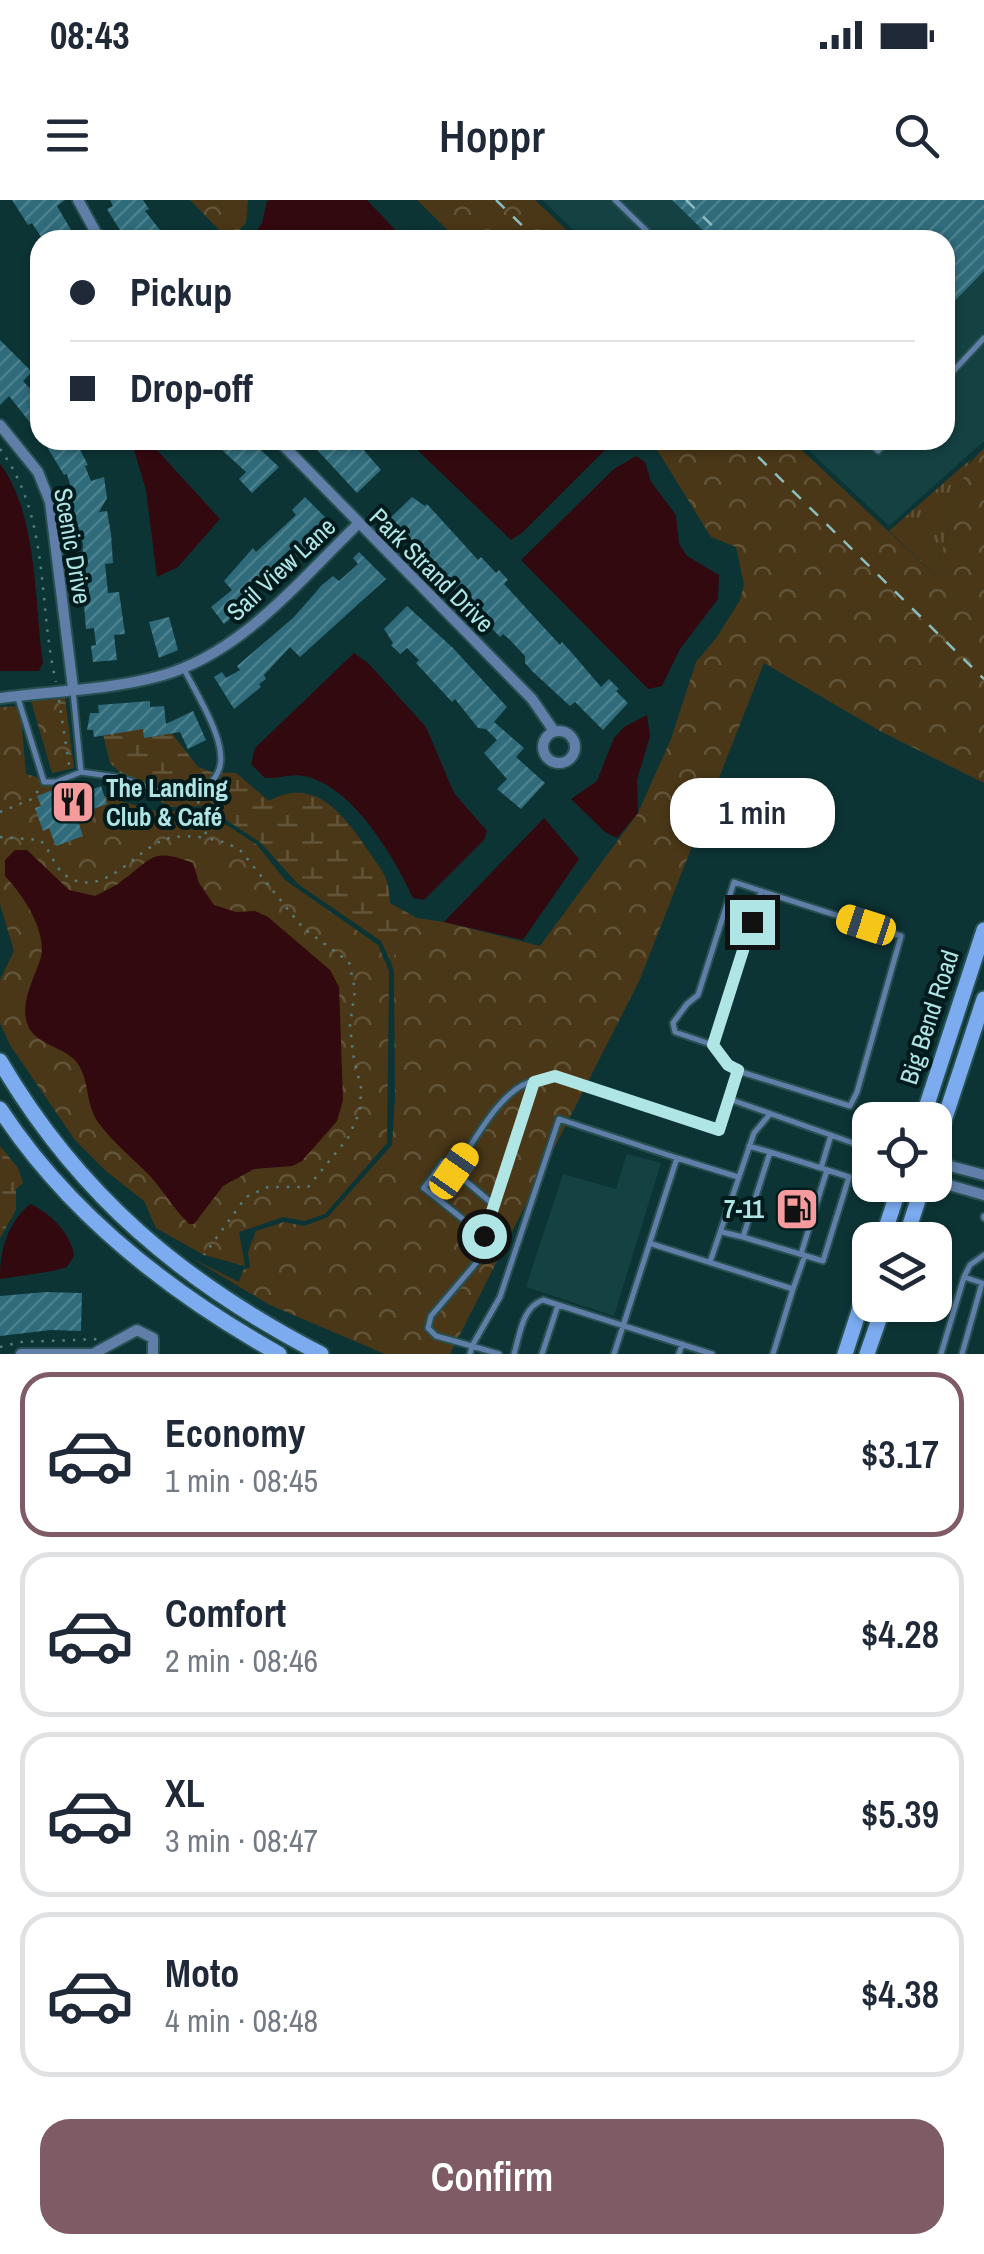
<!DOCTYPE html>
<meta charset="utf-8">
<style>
body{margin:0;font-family:"Archivo Narrow",sans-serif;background:#f6f6f7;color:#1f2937;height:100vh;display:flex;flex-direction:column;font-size:38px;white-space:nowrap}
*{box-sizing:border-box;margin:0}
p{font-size:32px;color:#747a83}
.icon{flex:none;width:55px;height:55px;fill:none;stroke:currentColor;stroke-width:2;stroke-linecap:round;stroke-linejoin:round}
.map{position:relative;height:1154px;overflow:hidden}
.sheet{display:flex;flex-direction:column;background:#fff;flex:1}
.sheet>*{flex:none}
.hud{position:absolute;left:30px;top:30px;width:925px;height:220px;border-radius:30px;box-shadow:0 2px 8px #0004;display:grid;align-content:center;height:220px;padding:0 40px;background:#fff}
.fabs{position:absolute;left:852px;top:902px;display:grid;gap:20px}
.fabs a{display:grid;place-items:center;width:100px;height:100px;border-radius:20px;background:#fff;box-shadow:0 2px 8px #0004;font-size:50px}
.end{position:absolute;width:45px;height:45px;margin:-22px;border:12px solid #b0e5e5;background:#111;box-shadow:0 0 0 5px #111}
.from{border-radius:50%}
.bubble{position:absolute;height:70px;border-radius:30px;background:#fff;box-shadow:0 2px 8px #0004;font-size:32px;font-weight:600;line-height:70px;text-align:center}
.car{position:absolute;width:30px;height:60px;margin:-30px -15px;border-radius:12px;box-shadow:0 0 8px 2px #0007;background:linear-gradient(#f5c518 24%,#345 0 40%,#f5c518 0 76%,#345 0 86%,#f5c518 0)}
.hud b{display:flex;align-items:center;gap:35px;height:95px;font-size:38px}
.hud b+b{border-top:2px solid #e0e1e3}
.hud i{width:25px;height:25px;background:#1f2937}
ul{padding:18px 0 0;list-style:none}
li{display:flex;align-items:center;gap:30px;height:165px;margin:0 20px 15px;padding:0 20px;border:5px solid #e0e1e3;border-radius:30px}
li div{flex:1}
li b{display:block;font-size:38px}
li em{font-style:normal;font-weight:600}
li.selected{border-color:#7f5c65}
li>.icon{width:90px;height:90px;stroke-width:1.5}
.action{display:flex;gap:20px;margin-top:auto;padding:20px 40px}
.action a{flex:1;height:115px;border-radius:30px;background:#7f5c65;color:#fff;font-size:40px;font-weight:600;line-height:115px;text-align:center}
.status{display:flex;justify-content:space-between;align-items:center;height:70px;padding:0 50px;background:#fff;direction:ltr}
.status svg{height:28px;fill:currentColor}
header{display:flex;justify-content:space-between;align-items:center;height:130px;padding:0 40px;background:#fff;font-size:45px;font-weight:600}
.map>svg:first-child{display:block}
</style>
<div class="status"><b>08:43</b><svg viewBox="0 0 49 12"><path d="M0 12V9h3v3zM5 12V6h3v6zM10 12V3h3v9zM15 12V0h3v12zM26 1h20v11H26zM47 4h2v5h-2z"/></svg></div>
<header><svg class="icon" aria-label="menu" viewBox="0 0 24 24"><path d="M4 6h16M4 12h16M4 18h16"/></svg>Hoppr<svg class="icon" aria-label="search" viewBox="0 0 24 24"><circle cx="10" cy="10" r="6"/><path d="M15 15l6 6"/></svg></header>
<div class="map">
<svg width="984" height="1154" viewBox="0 0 984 1154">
<defs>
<pattern id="grass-tufts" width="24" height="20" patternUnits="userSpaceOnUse" patternTransform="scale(2.5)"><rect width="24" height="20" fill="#4a3717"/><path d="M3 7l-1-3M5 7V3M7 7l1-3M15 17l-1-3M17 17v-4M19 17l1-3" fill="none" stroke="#625439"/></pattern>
<pattern id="forest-crowns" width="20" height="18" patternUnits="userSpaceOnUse" patternTransform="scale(2.5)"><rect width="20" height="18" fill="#4a3717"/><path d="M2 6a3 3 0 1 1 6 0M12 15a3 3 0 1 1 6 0" fill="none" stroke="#625439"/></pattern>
<pattern id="wetland-marsh" width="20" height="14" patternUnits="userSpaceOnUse" patternTransform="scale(2.5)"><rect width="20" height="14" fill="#4a3717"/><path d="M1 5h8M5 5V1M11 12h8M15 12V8" fill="none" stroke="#625439"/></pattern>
<pattern id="building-hatch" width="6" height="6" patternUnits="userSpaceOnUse" patternTransform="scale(2.5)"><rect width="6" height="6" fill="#2f6b7a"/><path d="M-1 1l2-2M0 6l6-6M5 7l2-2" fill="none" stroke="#4b808d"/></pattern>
</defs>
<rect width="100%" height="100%" fill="#0d3435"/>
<!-- built -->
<path fill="#144142" d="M542,0h442v241l-95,85 -91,-86h147v-200h-361z
M627,954l34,9 -47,153 -88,-29 37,-113 53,15z"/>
<!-- grass -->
<path fill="url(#grass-tufts)" d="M971,259l-4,7 -32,109 -46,-44z"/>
<!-- forest -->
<path fill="url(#forest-crowns)" d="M190,0h58l-2,23 -17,17z
M417,0h118l42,40h-119z
M651,240h140l144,135 32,-109 17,-18v335l-104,-52 -116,-68 -124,316 -190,375h-65l-115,-49 -77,-46 46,23 4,-12 7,-3 -2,-15 8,-21 28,-9 20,4 24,-9 64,-72 3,-47 -1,-126 -3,-10 15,-35 11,-9 27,4 96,24 98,-133 33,-74 25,-77 21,-25 23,-37 4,-16 -8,-37 -25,-10z
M65,498l9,70 -22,5 -21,-72z
M20,506l6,68 133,38 43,-3 55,36 28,35 93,65 11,26 -2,172 -62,71 -21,7 -21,-4 -44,15 6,34 -41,-11 -48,-27 -12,-27 -38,-30 -31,-31 -65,-95 -10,-22v-43l14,-29 -14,-47v-197z"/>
<!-- wetland -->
<path fill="url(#wetland-marsh)" d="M98,513l69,14 31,40 14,5 24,1 33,28c46,-26 76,15 100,51 5,8 14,18 17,27 3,7 3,16 4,24l27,15 -11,9 -15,35 -10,-21 -83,-57 -38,-42 -55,-36 -35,1 -38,-23 -22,-21z
M0,946l18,22 5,15 -7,6v21l-16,28z"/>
<!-- water -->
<path fill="#32090e" d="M270,0h97l38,40h-155l12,-17 5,-22z
M131,240h10l14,8 65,71 -42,48 -21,10 -11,-87z
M407,240h208l-92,92 -12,8z
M636,256l9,6 6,20 25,33 3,29 8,12 32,19 -1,24 -38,50 -18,37 -14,3 -127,-129 93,-91z
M0,264c38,50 34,137 43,199l-4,8h-39z
M354,453l14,10 58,64 28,66 33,38 -3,9 -60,60 -11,-2c-18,-40 -61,-113 -109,-122 -11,-3 -27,3 -39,2l-14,-14 4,-16z
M647,515l3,21 -13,44 1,33 -21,25 -12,-6 -34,-33 26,-18 17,-43 10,-11z
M544,618l35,41 -56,81 -79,-18z
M15,650h12l42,40 26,6c9,-5 20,-9 28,-16 30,-22 29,-33 70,-17l6,20 15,22 22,7 19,-1 13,6 62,53 9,17 4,113 -6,21 -35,40 -10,5 -38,3 -31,17 -29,38h-5c-15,-15 -25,-32 -38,-47 -17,-18 -39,-35 -53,-55 -14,-20 -7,-45 -24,-63 -14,-13 -41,-16 -47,-36 -7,-22 8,-45 14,-66 6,-27 -19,-63 -36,-81v-16z
M30,1004c20,8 42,31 44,52l-7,11 -14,4 -53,8c0,-29 7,-55 30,-75z"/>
<!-- building -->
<path fill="url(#building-hatch)" d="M12,0h53l-8,6 20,34h-34l-11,-17 -4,2z
M110,0h33l6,9 -4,2 23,29h-42l-19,-31 6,-3z
M672,0h312v71l-39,40v-71h-232z
M0,140l32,32 -9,9 13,14 4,-3v25l-8,8 -23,-29 -9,9z
M43,240h32l13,25 -3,1 6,15 13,-4 3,21 -8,14 8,-1 4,23 2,29 -8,1 3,29 11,-1 6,42 -11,1 3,25 -24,2 -2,-16 5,-1 -2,-17 -8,1 -6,-70h2l1,-15 -12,-44 3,-1 -7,-25 -3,1z
M211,240h39l29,27 -27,26 -13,-14 7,-7z
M308,240h47l26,30 -24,23z
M305,297l26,26 -21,16 -4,10 -35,30 2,3 -7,7 -6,-7 -11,11 5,6 -30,25 -13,-17 21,-17 -8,-9 29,-33 3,4 40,-37 -4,-5z
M412,297l13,9 2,-2 51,56 3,-3 15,16 3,-3 9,10 -4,4 56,61 2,-3 10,11 29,34 8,-8 10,10 -3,2 12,12 -25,27 -28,-28 -5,4 -37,-34 -8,-9v-7l-15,-16 -7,-6 -3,3 -108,-114 -4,-3z
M359,352l27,27 -86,78 -10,-10 -26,28 2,4 -7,5 2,3 -27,22 -20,-32 8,-5 4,6 14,-8 -3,-4 57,-49 28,-32 11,-9 6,5 19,-17 -5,-6z
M407,406l46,42 54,59 -13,15 30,26 -8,9 29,26 -24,26 -24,-20 10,-10 -23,-26 13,-13 -11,-11 -8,-1 -23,-29 -3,3 -36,-39 3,-3 -12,-12 -7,6 -9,-9 2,-2 -9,-14z
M169,417l9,33 -19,8 -10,-36z
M150,501v6l14,-1 2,18 27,-13 13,29 -18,9 -8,-17 -36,6 -1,-9 -49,8 -1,-7h-6l3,-17h9l-1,-8z
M68,584l5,13 28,-11 6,18 -31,11 7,21 -27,10 -7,-18 -6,3 -8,-23 6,-2 -4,-10z
M46,1092l36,1 -1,38 -30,-1 -51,6v-40z"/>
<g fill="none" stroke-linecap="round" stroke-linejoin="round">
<!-- lane casing -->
<g stroke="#275051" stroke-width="9">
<path id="lane" d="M615,0l41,40
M945,180l39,-42
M866,240l12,11 11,-11
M73,491l8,81 42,6 42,16h31c8,-6 18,-12 22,-22 13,-26 -22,-78 -34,-103
M18,498l26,84h12l25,-10
M714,844l47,-153 140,45 -44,156 -7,14 -112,-35
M729,899l141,50
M749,946l21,6
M821,968l-51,-16 -27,85 80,24 26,-84 -28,-9 10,-33
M454,971c19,-27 47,-84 80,-90
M984,1016v2
M722,1032l21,5
M484,1036l-60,-48 19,-26 51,43
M652,1044l141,45 -20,65
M801,1054l26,-84
M710,1062l44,-129 16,-19
M964,1077l6,-12 14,-10
M793,1089l12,-34
M470,1154l2,-8 -36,-10 -8,-8 3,-12 46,-54 57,-181 21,-5 164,55 19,-60 -10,-6 -15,-20 -38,-13 -2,-9 14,-19 11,-9 36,-113 27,9
M499,1154l-27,-8 28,-49 59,-178 118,39
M514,1154c6,-19 8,-47 29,-54l169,54
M542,1154l16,-49
M614,1154l63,-196 61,19
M679,1154l3,-10
M941,1154l23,-77 18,6 -20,71"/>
</g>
<!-- street casing -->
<g stroke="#275051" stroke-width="14">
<path id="street" d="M78,0l22,40
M0,225l38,47 12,30 23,186
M278,240l254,259 22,32
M0,498c52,-7 109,-8 160,-22 81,-22 139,-95 198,-152
M543 547a16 16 0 1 1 32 0a16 16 0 1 1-32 0Z
M935,962l49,13
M935,981l49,14
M21,1154h72
M93,1154l44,-24 16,8v16"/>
</g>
<!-- secondary casing -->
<g stroke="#275051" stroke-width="19">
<path id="secondary" d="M0,861c79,135 184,222 321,293
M0,909c68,104 172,185 279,245
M922,920l62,-190
M935,948l49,-149
M882,1040l18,-55
M905,1040l18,-55
M845,1154l25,-77
M867,1154l17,-49"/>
</g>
<!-- path -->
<path stroke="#517e7e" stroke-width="2.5" stroke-dasharray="2.5 8" stroke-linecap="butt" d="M0,249c51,69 37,153 56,233
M59,500l11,71
M198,601l9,37 20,5 14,8 62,77 46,34 6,28 -5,35 3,29 8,34 -1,23 -12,27 -40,49h-40l-22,10 -42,58
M0,612l32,-13 8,-11
M0,637l40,3c11,10 14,29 28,37 36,22 68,-28 98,-38 13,-4 27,-3 40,-1
M0,1147l21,-5 77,-3"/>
<!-- lane -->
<use href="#lane" stroke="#607ea8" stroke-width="5"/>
<!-- street -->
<use href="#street" stroke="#607ea8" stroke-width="10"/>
<!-- secondary -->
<use href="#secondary" stroke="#7cabef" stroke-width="15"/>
<!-- rail -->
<path stroke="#8cbebf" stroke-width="2.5" stroke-dasharray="12 12" stroke-linecap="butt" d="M496,0l41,40
M686,0l41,40
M741,240l243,239"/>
</g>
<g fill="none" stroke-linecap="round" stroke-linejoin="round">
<!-- route -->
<path stroke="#b0e5e5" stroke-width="12" d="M484,1036l50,-154 21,-6 164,54 19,-60 -10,-5 -15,-20 39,-123"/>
</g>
<!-- icons -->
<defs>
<g id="restaurant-square" transform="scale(2.25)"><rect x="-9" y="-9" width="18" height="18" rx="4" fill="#f59b9e" stroke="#011a1b"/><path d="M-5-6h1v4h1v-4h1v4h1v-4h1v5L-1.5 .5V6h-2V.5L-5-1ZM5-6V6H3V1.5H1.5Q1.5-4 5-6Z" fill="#111"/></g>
<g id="fuel-square" transform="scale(2.25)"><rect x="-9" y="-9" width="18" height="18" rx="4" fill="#f59b9e" stroke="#011a1b"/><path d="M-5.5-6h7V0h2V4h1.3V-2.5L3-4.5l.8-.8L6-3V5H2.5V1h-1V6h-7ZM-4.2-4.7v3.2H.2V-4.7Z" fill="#111"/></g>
</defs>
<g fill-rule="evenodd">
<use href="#restaurant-square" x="73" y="602"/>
<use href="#fuel-square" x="797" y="1009"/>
</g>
<g text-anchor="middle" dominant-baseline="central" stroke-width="8" stroke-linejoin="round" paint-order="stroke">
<!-- street labels -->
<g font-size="25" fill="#b0e5e5" stroke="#011a1b">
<text transform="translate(73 346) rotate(80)">Scenic Drive</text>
<text transform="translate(281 369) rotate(-43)">Sail View Lane</text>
<text transform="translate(432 370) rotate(45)">Park Strand Drive</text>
<text transform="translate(929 817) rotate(-72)">Big Bend Road</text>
</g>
<!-- poi labels -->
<g font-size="25" font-weight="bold" fill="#b0e5e5" stroke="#011a1b" text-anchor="start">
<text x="106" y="588">The Landing<tspan x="106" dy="29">Club &amp; Café</tspan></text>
<text x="764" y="1009" text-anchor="end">7-11</text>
</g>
</g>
</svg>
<div class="fabs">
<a><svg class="icon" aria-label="locate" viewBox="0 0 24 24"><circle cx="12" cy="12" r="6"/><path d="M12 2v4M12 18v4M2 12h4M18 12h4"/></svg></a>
<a><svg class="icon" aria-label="layers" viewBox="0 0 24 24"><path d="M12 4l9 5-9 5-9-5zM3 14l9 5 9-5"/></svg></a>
</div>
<i class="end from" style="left:484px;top:1036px"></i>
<i class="end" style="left:752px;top:722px"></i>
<div class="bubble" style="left:670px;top:578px;width:165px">1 min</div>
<i class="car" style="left:866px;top:725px;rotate:288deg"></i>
<i class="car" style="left:454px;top:971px;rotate:35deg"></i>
<div class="hud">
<b><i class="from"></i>Pickup</b>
<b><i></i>Drop-off</b>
</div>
</div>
<section class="sheet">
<ul>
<li class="selected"><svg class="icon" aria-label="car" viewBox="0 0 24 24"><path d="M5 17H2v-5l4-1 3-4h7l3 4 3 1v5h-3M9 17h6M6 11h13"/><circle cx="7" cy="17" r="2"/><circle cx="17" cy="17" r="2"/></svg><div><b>Economy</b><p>1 min · 08:45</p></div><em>$3.17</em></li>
<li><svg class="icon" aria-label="car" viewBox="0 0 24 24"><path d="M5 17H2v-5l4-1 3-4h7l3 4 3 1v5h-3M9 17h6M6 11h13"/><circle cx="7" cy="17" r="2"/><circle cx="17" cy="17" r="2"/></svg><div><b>Comfort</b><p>2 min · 08:46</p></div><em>$4.28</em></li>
<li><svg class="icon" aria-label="car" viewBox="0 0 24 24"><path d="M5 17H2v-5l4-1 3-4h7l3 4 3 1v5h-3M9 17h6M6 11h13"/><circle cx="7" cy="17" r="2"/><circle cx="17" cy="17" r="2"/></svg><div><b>XL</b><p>3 min · 08:47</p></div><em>$5.39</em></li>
<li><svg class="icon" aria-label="car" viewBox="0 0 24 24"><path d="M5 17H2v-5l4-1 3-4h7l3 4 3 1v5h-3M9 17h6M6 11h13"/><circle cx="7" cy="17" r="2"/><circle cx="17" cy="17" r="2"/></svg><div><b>Moto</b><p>4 min · 08:48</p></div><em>$4.38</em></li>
</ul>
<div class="action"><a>Confirm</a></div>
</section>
